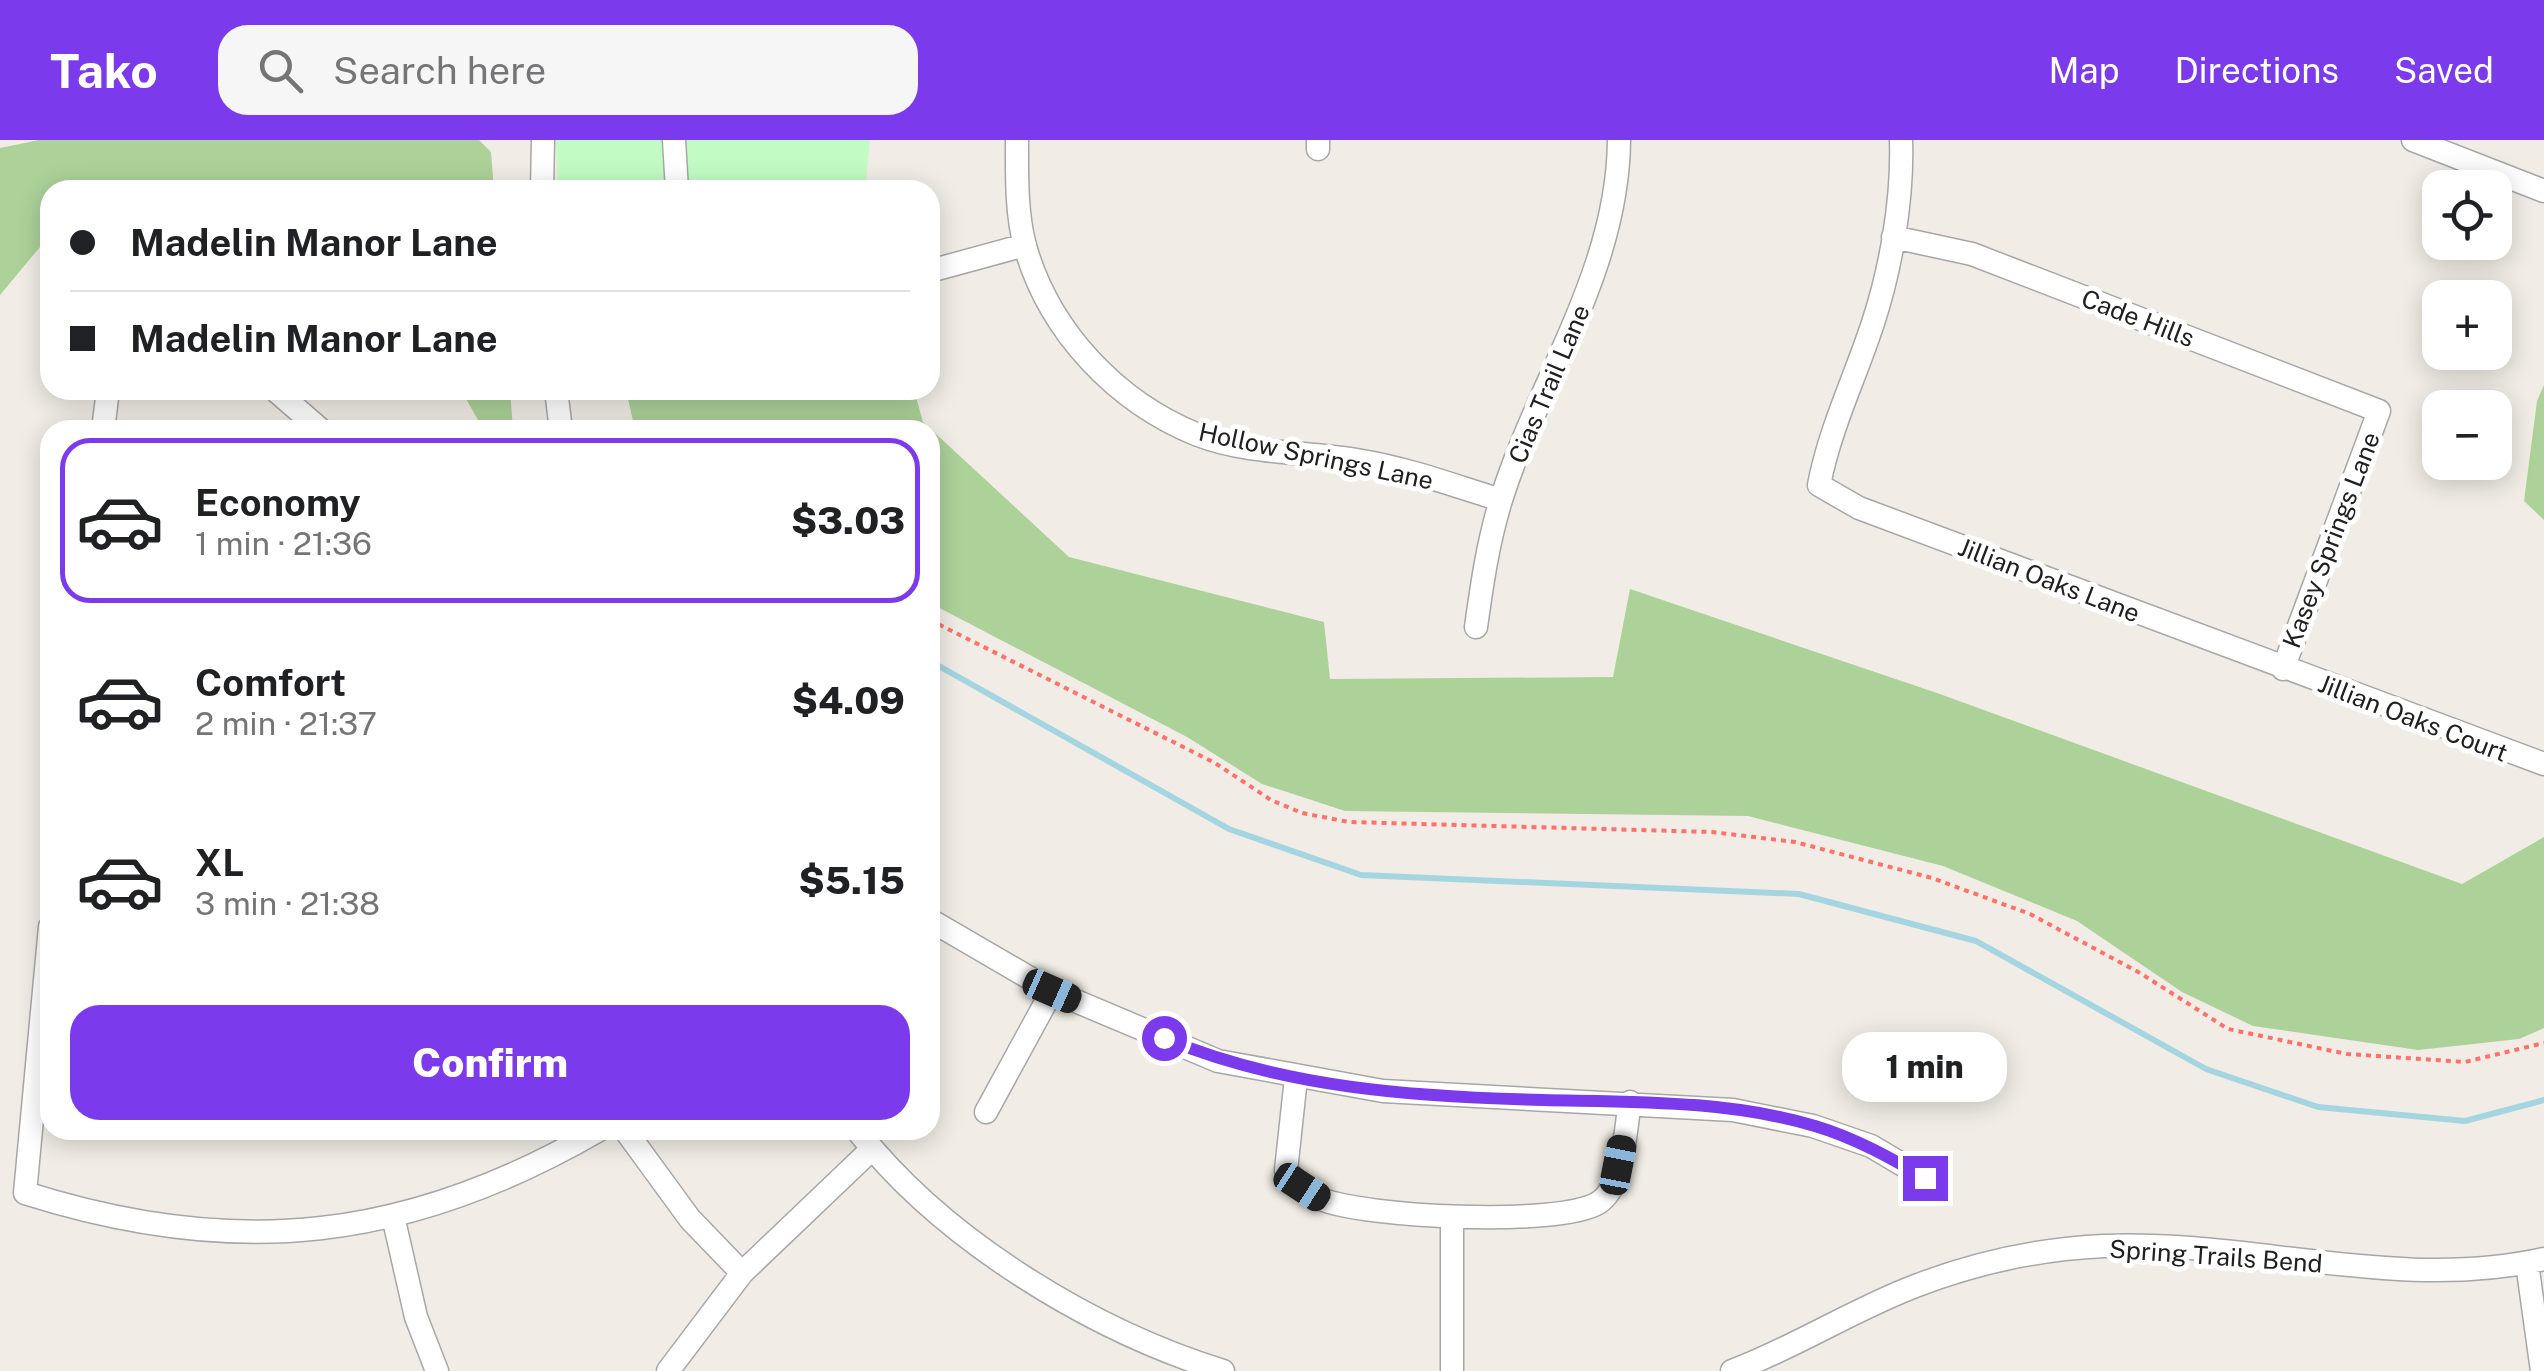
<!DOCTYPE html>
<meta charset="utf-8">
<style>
body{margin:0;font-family:"Public Sans",sans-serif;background:#f6f6f6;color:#202124;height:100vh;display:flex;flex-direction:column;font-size:38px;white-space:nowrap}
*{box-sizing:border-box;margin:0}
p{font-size:32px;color:#757577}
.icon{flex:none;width:55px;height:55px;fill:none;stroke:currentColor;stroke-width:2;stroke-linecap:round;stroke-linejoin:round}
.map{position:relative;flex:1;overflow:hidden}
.sheet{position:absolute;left:40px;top:280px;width:900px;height:720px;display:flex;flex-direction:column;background:#fff;border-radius:30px;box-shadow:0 5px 25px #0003}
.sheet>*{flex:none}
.top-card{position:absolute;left:40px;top:40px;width:900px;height:220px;border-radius:30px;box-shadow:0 5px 25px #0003;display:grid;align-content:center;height:220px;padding:0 30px;background:#fff}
.tools{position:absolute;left:2422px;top:30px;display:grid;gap:20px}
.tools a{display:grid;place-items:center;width:90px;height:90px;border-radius:20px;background:#fff;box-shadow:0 5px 25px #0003;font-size:50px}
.end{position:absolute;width:45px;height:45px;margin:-22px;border:12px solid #7c3aed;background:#fff;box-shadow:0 0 0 5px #fff}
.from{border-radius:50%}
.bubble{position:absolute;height:70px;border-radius:30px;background:#fff;box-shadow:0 5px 25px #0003;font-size:32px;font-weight:800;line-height:70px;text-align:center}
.car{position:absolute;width:30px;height:60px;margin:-30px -15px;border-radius:12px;box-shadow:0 0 8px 2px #0007;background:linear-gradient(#222 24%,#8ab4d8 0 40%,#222 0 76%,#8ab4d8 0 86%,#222 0)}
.top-card b{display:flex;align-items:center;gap:35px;height:95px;font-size:38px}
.top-card b+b{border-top:2px solid #e0e0e0}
.top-card i{width:25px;height:25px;background:#202124}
ul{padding:18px 0 0;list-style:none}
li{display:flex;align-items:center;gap:30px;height:165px;margin:0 20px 15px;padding:0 10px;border:5px solid transparent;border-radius:30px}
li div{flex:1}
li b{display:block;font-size:38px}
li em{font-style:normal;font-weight:800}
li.selected{border-color:#7c3aed}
li>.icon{width:90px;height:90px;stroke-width:1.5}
.button{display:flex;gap:20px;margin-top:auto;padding:20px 30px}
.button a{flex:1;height:115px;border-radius:30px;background:#7c3aed;color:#fff;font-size:40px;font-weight:800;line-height:115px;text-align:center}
header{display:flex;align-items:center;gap:60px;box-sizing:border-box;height:140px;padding:0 50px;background:#7c3aed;color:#fff}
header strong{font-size:48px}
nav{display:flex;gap:55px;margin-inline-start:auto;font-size:35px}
.search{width:700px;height:90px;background:#f6f6f6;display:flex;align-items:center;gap:25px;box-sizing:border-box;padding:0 35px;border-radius:30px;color:#757577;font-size:38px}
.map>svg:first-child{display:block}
</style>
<header>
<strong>Tako</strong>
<div class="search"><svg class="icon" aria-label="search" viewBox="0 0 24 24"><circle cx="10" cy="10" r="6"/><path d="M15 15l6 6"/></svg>Search here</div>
<nav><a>Map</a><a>Directions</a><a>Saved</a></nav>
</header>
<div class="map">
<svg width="2544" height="1231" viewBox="0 0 2544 1231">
<rect width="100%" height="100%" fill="#f1ede6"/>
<!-- forest -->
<path fill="#acd299" d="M39,0h440l12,12 3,38h-444v45l-50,60v-147z
M2544,245v135l-20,-19 13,-100z
M461,250h49l3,39 -31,-2z
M626,250h288l9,32 146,135 255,65 6,57 283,-2 17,-88 307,104 525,191 82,-47v191l-25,11 -101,11 -165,-24 -71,-34 -105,-71 -134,-55 -195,-50 -403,-5 -83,-27 -75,-47 -257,-134v-173h-295z"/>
<!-- park -->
<path fill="#c2fcc4" d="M556,0h314l-5,50h-307z"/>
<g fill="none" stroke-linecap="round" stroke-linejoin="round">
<!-- stream -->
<path stroke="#a4d5e0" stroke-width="6" d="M930,521l299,168 132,46 438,19 177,47 230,128 112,38 147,14 79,-21"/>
<!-- minor casing -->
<g stroke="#a7a7a7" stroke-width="25">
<path id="minor" d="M674,0l3,50
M1017,0c0,35 -1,72 8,106 24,85 91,156 173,189 52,20 110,16 164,26 48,8 93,25 139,39
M1318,0v9
M1901,0c2,59 -10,128 -28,183 -18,55 -43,105 -54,162l40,23 685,256
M2413,0l131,51
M542,50l1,-50
M1893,97l79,17 407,157 -96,258
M930,131l95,-26
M275,250l46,40
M556,250l5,40
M103,290l5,-40
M1476,487c6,-43 12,-85 25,-127 38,-121 117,-229 118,-360
M930,780l122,71 166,70 165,30 350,19 80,16 58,20 54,32
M50,787l-25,266c211,67 383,48 574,-63
M1296,938l-10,92c10,11 21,24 35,29 43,18 237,28 277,4 26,-16 27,-73 32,-101
M986,972l66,-121
M625,990l65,89 52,54
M857,990c86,110 234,200 366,241
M393,1076l23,101 21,54
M2527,1123l15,108
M668,1231l74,-98 130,-124
M1452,1231v-153
M1732,1231c64,-24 122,-62 186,-86 60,-23 122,-36 186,-39 147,-6 294,46 440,13"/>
</g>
<!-- path -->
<path stroke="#ff7168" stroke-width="4" stroke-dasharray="5 5" stroke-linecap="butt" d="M930,480l285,143 56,37 31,13 47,9 363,10 83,10 137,36 98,36 110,59 88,56 119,25 118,8 79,-19"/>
<!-- minor -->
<use href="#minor" stroke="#fff" stroke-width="22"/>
</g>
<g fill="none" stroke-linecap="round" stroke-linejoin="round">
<!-- route -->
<path stroke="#7c3aed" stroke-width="12" d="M1164,898c119,50 251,59 379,62 90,2 186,0 272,26 40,12 74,31 110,52"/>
</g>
<g text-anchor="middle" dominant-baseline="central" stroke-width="10" stroke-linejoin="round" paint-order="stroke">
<!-- street labels -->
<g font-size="25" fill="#202020" stroke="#fff">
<text transform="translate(2138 178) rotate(21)">Cade Hills</text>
<text transform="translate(1549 244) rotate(-67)">Cias Trail Lane</text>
<text transform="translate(1316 316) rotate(12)">Hollow Springs Lane</text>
<text transform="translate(2331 400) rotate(-69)">Kasey Springs Lane</text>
<text transform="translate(2049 440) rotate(21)">Jillian Oaks Lane</text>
<text transform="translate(2413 578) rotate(21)">Jillian Oaks Court</text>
<text transform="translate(2216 1116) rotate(4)">Spring Trails Bend</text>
</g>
</g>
</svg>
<div class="tools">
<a><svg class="icon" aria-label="locate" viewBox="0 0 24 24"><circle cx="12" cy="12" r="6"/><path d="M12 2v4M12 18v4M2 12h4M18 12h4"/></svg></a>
<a>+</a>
<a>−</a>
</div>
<i class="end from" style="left:1164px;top:898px"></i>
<i class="end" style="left:1925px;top:1038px"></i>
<div class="bubble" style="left:1842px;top:892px;width:165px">1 min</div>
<i class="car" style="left:1052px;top:851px;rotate:114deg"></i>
<i class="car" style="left:1618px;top:1025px;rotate:11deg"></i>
<i class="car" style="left:1302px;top:1047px;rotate:123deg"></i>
<div class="top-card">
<b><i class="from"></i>Madelin Manor Lane</b>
<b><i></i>Madelin Manor Lane</b>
</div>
<section class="sheet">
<ul>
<li class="selected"><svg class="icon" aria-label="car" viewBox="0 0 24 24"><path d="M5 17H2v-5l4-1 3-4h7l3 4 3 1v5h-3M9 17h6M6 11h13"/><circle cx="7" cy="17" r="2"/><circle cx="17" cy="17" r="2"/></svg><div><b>Economy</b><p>1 min · 21:36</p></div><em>$3.03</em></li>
<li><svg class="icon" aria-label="car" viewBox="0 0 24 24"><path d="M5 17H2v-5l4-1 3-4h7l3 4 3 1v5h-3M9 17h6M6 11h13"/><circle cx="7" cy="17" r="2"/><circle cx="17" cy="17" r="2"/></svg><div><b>Comfort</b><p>2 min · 21:37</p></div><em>$4.09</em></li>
<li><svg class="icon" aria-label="car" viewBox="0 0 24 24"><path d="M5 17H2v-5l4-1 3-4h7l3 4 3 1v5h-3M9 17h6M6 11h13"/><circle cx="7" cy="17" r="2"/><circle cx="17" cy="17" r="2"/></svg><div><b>XL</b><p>3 min · 21:38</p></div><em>$5.15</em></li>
</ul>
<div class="button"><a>Confirm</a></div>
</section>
</div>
